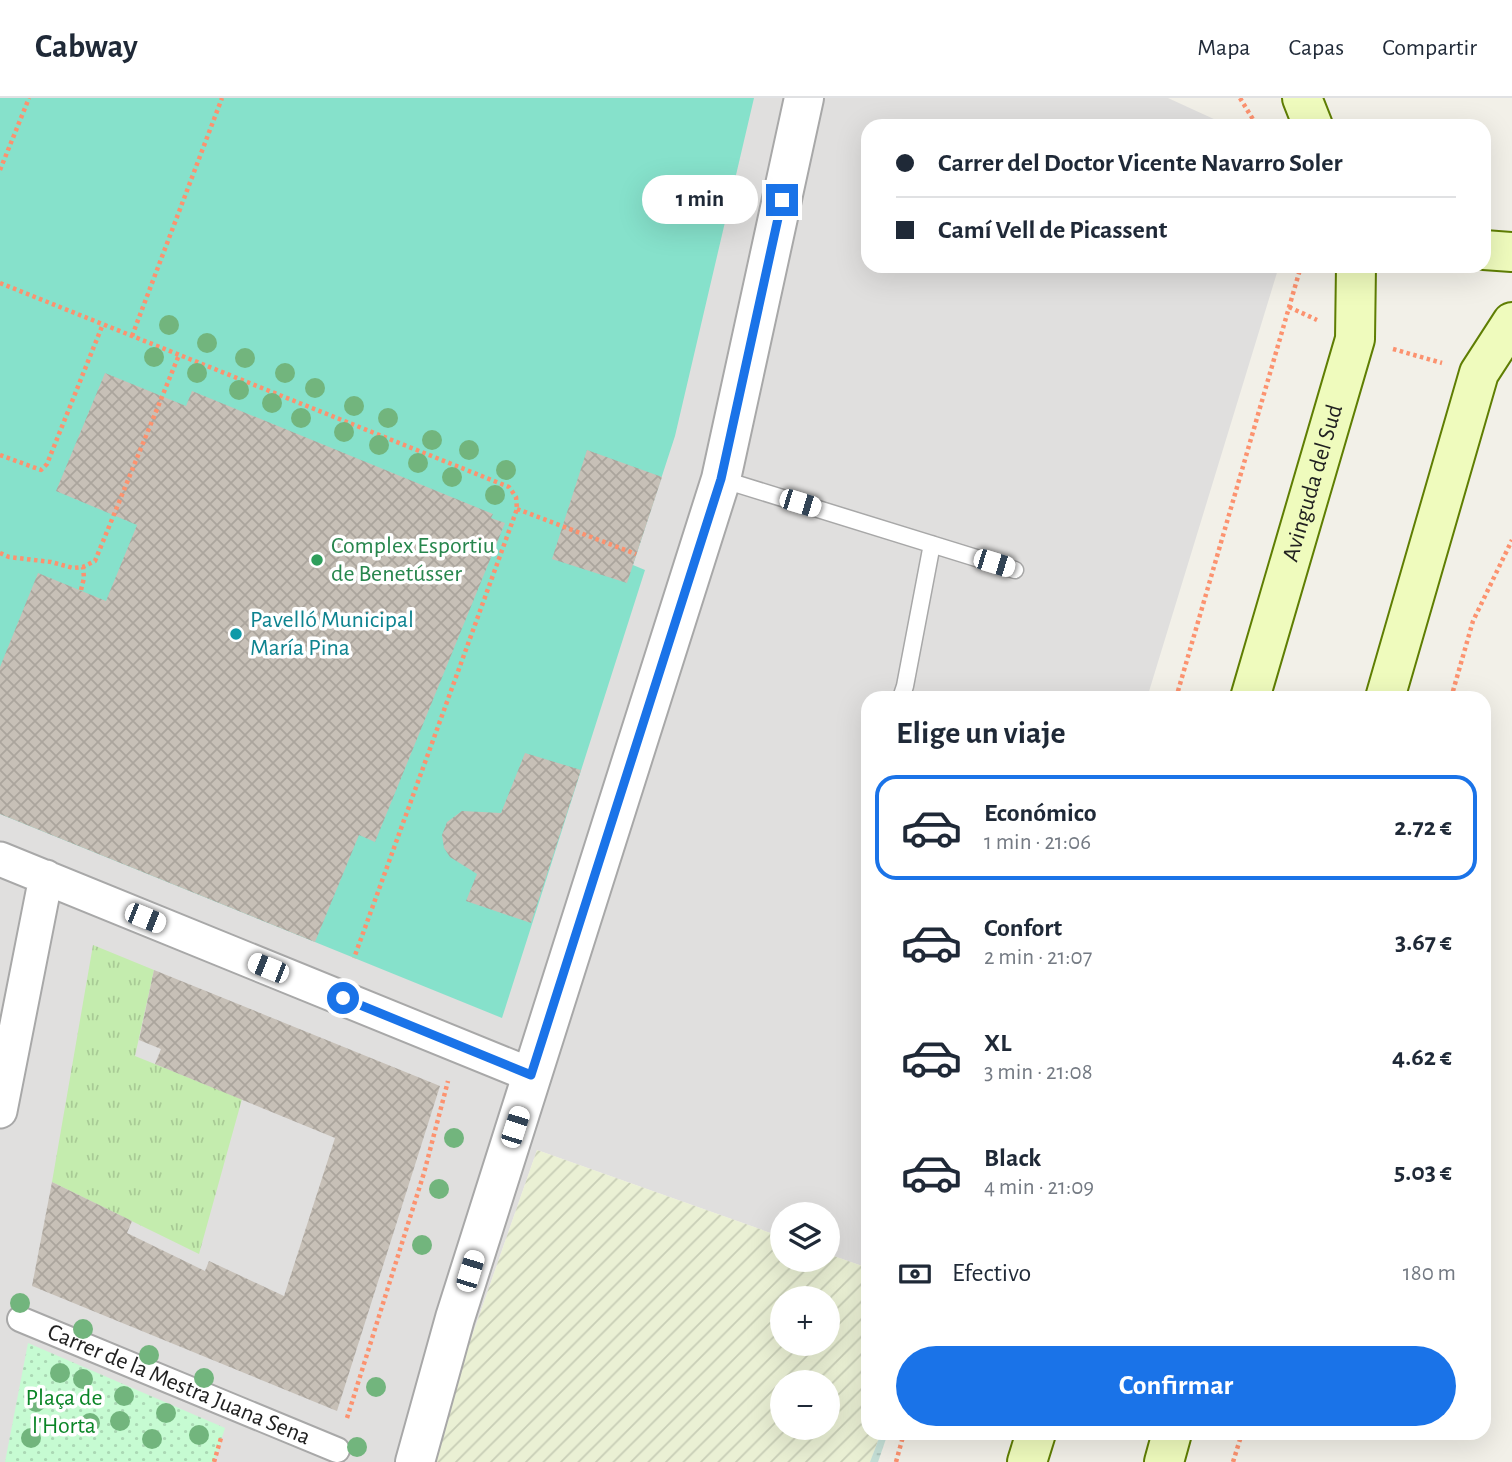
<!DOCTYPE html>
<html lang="es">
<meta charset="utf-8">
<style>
body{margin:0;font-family:"Alegreya Sans",sans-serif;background:#f2f2f3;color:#1f2937;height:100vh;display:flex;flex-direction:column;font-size:26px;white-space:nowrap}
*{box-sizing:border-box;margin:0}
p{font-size:23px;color:#747a83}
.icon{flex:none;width:38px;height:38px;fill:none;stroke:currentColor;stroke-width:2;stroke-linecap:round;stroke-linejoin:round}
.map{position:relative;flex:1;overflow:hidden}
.sheet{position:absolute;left:861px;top:593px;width:630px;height:749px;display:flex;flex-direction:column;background:#fff;border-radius:21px;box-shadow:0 7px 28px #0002}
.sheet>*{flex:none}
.top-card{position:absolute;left:861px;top:21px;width:630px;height:154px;border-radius:21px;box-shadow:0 7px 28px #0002;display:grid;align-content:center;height:154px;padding:0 35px;background:#fff}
.fabs{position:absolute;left:770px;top:1104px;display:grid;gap:14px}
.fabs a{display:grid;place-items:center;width:70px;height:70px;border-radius:50%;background:#fff;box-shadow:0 7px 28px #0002;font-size:35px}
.end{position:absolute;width:32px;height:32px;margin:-16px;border:9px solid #1a73e8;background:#fff;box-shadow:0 0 0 4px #fff}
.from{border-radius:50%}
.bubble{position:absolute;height:49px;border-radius:24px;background:#fff;box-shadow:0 7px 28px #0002;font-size:23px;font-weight:700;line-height:49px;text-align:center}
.car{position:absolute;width:21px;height:42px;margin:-21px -10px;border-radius:9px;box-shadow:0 0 5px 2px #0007;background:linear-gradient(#fff 24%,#345 0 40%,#fff 0 76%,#345 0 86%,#fff 0)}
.top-card b{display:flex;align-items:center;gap:24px;height:66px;font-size:26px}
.top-card b+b{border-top:2px solid #e0e1e3}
.top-card i{width:18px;height:18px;background:#1f2937}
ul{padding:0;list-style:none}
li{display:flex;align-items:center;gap:21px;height:105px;margin:0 14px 10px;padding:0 21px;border:4px solid transparent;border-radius:21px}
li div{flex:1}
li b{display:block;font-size:26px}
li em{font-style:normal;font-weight:700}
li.current{border-color:#1a73e8}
li>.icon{width:63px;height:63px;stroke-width:1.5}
h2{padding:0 35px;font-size:32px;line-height:84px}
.pay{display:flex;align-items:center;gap:18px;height:77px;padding:0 35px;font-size:26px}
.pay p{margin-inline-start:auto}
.button{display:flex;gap:14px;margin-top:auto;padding:14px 35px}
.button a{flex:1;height:80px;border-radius:42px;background:#1a73e8;color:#fff;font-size:28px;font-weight:700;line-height:80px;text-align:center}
header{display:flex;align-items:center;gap:42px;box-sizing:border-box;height:98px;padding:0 35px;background:#fff;border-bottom:2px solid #e0e1e3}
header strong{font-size:33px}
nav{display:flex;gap:38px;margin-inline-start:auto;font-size:24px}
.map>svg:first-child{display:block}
</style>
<header>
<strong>Cabway</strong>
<nav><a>Mapa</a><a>Capas</a><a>Compartir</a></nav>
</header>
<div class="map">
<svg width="1512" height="1364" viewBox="0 0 1512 1364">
<defs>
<pattern id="farmland-furrows" width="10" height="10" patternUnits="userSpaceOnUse" patternTransform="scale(1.75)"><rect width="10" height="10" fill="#eaf0d4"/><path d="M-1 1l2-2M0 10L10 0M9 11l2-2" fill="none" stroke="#c8ceb6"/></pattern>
<pattern id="grass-tufts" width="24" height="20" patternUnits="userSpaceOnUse" patternTransform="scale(1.75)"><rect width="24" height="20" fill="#c4ecae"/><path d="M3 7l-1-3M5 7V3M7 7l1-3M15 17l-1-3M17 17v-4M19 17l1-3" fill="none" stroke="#a8ca95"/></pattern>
<pattern id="wetland-marsh" width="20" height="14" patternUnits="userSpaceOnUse" patternTransform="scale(1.75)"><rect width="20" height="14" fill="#c5e0d7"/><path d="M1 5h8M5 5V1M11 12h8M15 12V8" fill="none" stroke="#a9c0b8"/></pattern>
<pattern id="park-dots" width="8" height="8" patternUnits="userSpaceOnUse" patternTransform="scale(1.75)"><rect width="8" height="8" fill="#c6fbd2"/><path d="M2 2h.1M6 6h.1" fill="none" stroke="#aad7b4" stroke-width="1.8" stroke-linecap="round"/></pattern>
<pattern id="building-cross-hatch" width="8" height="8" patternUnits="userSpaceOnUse" patternTransform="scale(1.75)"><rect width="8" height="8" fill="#c7c0b7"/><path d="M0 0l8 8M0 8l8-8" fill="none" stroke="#aba59d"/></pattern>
</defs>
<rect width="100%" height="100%" fill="#f2f0e8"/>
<!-- residential -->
<path fill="#e0dfde" d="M0,0h1168l61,28h-361v140h411l-132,432h-279v570l-40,-14v-40h-46v23l-245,-87 -80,229 -21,83h-436z"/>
<!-- farmland -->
<path fill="url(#farmland-furrows)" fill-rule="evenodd" d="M537,1052l245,87v23h46v-6l40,14v165h13l-11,29h-434l21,-83zM782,1200h46v46h-46zM782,1284h46v46h-46z"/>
<!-- grass -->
<path fill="url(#grass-tufts)" d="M93,847l61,25 -19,86 107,43 -43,155 -147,-72z"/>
<!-- wetland -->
<path fill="url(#wetland-marsh)" d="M881,1335h7l-10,29h-8z"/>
<!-- park -->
<path fill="url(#park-dots)" d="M28,1245l197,85 -11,34h-209z"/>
<!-- pitch -->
<path fill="#86e1cb" d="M0,0h754l-79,338 -42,129 12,5 -143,448 -502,-204z"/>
<!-- building -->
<path fill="url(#building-cross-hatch)" d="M105,275l81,33 6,-15 301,123 -2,4 14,5 -130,319 -16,-7 -44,107 -315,-128v-147l38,-94 68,28 31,-76 -81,-34z
M587,352l75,27 -35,106 -75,-24z
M525,655l56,17 -50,153 -65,-22 11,-27 -27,-17 -6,-9 -2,-13 5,-13 15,-11 39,2z
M154,872l286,116 -103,325 -305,-125 20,-104 80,39 -5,12 78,38 4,-10 75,35 51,-158 -180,-74 6,-15 -22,-9z"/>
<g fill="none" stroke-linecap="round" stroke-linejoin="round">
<!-- service casing -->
<g stroke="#a8a8a8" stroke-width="19">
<path id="service" d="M721,381l294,91
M901,600l4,-12 27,-142"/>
</g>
<!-- pedestrian casing -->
<g stroke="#a8a8a8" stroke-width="28">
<g id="pedestrian">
<path id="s1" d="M20,1221l317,131"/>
</g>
</g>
<!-- minor casing -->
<g stroke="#a8a8a8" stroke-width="37">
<path id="minor" d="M0,761l531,216
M0,1013l46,-234"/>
</g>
<!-- tertiary casing -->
<g stroke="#a8a8a8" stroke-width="42">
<path id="tertiary" d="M415,1364l40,-144 266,-839 83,-381"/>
</g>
<!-- secondary casing -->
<g stroke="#5f7e03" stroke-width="42">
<g id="secondary">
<path d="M1302,0l11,28"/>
<path d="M1484,152l28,2"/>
<path id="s2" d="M1250,600l105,-359 1,-73"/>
<path d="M1385,600l94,-325 33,-51"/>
<path d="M1027,1364l9,-29"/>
<path d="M1164,1364l8,-29"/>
</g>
</g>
<!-- path -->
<path stroke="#fc926f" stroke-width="4.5" stroke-dasharray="3.5 3.5" stroke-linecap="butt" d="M1240,0l17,28
M0,72l29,-72
M0,185l509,204 7,10 1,12 -163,449
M1289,209l28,13
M132,238l90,-238
M1393,251l49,14
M0,357l41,15 6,-6 56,-140
M517,411l119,45
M0,455l9,4 42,5 22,6 10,-1 12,-6 84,-206
M81,492l3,-12 -1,-11
M1176,600l125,-432
M1451,600l22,-77 39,-81
M347,1320l77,-245 24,-92
M214,1364l7,-24
M896,1364l8,-29
M1233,1364l9,-29"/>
<!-- service -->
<use href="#service" stroke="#fff" stroke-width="16"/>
<!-- pedestrian -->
<use href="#pedestrian" stroke="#fff" stroke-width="24"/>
<!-- minor -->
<use href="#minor" stroke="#fff" stroke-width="33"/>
<!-- tertiary -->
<use href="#tertiary" stroke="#fff" stroke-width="38"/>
<!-- secondary -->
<use href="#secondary" stroke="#effbbd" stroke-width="38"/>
</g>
<!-- trees -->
<g fill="#72b57d">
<circle cx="169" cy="227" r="10"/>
<circle cx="207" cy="245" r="10"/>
<circle cx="154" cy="259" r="10"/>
<circle cx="245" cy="260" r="10"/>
<circle cx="197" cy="275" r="10"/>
<circle cx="285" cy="275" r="10"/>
<circle cx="315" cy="290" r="10"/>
<circle cx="239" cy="292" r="10"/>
<circle cx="272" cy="305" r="10"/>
<circle cx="354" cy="308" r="10"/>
<circle cx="301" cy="320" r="10"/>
<circle cx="388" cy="320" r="10"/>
<circle cx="344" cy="334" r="10"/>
<circle cx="432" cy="342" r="10"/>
<circle cx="379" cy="347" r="10"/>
<circle cx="469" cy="352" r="10"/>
<circle cx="418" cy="365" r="10"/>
<circle cx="506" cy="372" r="10"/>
<circle cx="452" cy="379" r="10"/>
<circle cx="495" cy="397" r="10"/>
<circle cx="454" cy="1040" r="10"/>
<circle cx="439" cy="1091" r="10"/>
<circle cx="422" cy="1147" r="10"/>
<circle cx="20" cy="1205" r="10"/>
<circle cx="83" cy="1231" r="10"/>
<circle cx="149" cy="1257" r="10"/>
<circle cx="60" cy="1275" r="10"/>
<circle cx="204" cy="1280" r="10"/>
<circle cx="83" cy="1281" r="10"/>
<circle cx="376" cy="1289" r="10"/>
<circle cx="124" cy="1298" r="10"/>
<circle cx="36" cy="1304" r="10"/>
<circle cx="166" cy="1315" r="10"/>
<circle cx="120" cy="1323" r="10"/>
<circle cx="90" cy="1325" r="10"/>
<circle cx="199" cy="1337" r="10"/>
<circle cx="31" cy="1340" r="10"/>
<circle cx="152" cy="1341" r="10"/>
<circle cx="357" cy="1349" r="10"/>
</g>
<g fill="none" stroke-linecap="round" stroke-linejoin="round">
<!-- route -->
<path stroke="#1a73e8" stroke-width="9" d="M343,900l188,77 190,-596 61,-279"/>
</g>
<!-- markers -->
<circle fill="#2e9e5b" stroke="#fff" stroke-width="2.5" cx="317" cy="462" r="7"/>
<circle fill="#0f9aa8" stroke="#fff" stroke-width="2.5" cx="236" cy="536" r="7"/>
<g text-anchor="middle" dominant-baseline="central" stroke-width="7" stroke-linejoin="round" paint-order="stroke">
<!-- street labels -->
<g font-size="24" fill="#212121" stroke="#fff">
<text stroke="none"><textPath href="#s2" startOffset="224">Avinguda del Sud</textPath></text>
<text stroke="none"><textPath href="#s1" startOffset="172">Carrer de la Mestra Juana Sena</textPath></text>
</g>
<!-- leisure labels -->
<g font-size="24" fill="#27864d" stroke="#fff" text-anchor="start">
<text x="331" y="448">Complex Esportiu<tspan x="331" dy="28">de Benetússer</tspan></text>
</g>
<!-- culture labels -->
<g font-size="24" fill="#0d838f" stroke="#fff" text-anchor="start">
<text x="250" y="522">Pavelló Municipal<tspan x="250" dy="28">María Pina</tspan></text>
</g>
<!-- park labels -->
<g font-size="24" fill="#0a8526" stroke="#fff">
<text x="64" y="1300">Plaça de<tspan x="64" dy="28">l'Horta</tspan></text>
</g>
</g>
</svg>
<div class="fabs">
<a><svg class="icon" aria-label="layers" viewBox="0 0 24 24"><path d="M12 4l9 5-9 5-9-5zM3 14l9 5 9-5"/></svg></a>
<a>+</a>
<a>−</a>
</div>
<i class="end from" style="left:343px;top:900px"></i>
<i class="end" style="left:782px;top:102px"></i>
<div class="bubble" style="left:642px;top:77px;width:116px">1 min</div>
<i class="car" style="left:800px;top:405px;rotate:107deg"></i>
<i class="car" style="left:994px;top:465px;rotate:107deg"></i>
<i class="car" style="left:145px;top:820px;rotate:112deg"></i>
<i class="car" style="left:268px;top:870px;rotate:292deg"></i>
<i class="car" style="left:515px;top:1029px;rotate:18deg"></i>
<i class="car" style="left:470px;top:1173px;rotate:17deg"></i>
<div class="top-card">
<b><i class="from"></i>Carrer del Doctor Vicente Navarro Soler</b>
<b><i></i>Camí Vell de Picassent</b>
</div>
<section class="sheet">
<h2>Elige un viaje</h2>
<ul>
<li class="current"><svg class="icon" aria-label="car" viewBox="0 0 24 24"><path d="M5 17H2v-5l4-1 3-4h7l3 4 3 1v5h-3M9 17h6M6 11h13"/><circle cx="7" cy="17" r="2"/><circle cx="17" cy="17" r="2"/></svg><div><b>Económico</b><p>1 min · 21:06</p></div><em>2.72 €</em></li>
<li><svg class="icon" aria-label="car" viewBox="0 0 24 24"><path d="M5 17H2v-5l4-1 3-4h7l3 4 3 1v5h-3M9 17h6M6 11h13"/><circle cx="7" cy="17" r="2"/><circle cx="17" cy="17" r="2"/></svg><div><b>Confort</b><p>2 min · 21:07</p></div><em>3.67 €</em></li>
<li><svg class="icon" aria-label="car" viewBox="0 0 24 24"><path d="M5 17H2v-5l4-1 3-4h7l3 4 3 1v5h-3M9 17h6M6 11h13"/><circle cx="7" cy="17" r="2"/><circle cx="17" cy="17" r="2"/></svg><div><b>XL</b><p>3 min · 21:08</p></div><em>4.62 €</em></li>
<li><svg class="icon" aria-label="car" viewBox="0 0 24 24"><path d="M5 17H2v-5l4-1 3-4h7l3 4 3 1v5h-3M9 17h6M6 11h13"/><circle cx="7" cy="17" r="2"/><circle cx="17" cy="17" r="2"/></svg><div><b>Black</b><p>4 min · 21:09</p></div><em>5.03 €</em></li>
</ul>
<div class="pay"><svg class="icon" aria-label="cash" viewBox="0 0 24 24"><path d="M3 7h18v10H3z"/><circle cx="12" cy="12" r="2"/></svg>Efectivo<p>180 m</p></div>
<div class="button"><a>Confirmar</a></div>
</section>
</div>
